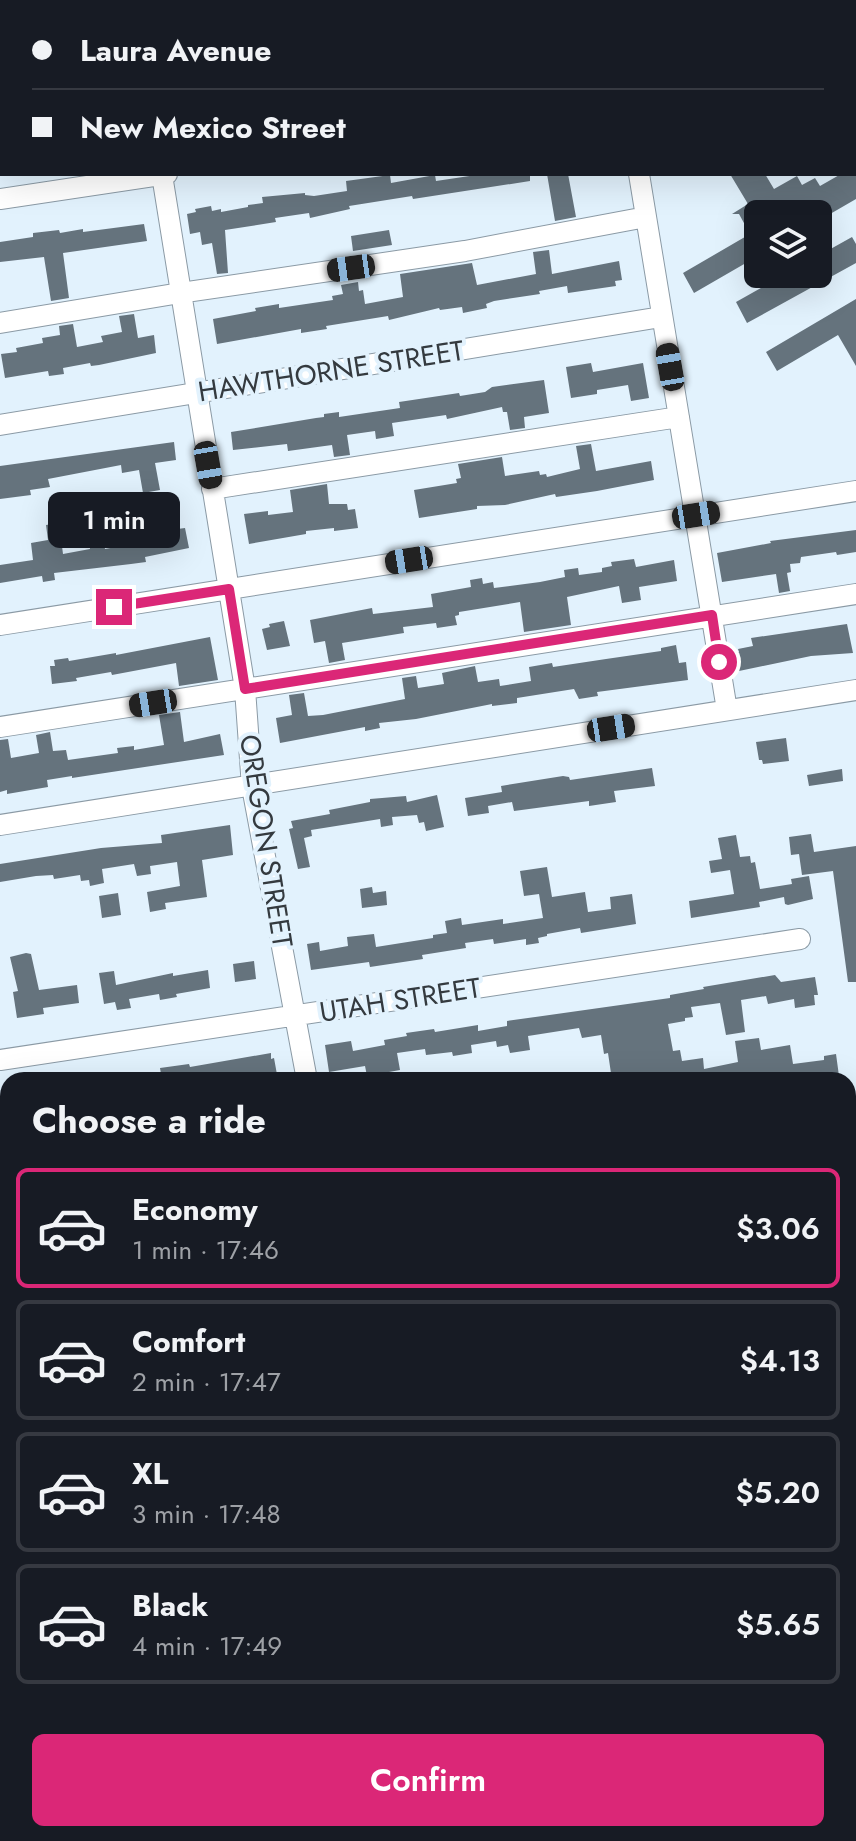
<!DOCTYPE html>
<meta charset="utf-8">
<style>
body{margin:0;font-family:Jost,sans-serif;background:#242831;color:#f1f3f6;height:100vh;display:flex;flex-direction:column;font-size:30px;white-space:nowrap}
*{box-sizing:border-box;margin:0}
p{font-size:26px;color:#9ea1a6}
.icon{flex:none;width:44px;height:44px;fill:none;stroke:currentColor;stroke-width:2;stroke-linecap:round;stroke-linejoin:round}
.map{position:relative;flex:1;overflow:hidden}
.side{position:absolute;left:0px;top:1072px;width:856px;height:770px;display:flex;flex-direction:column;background:#171b24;border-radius:24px 24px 0 0;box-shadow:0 8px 32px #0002}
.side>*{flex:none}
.banner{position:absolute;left:0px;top:0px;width:856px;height:176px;box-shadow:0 8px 32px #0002;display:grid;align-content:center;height:176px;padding:0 32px;background:#171b24}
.fabs{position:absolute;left:744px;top:200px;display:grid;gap:16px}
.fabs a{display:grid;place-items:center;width:88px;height:88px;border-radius:12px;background:#171b24;box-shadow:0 8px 32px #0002;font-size:40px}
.end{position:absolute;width:36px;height:36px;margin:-18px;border:10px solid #db2777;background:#fff;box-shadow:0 0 0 4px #fff}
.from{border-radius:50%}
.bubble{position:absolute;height:56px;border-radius:12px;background:#171b24;box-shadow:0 8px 32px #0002;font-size:26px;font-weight:600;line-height:56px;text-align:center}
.car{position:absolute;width:24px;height:48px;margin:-24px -12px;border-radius:10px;box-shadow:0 0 6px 2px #0007;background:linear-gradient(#222 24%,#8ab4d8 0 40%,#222 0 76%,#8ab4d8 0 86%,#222 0)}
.banner b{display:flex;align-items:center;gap:28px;height:76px;font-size:30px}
.banner b+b{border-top:2px solid #363941}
.banner i{width:20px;height:20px;background:#f1f3f6}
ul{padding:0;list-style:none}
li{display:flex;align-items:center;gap:24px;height:120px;margin:0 16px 12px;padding:0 16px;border:4px solid #363941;border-radius:12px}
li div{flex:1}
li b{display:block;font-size:30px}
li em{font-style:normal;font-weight:600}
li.on{border-color:#db2777}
li>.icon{width:72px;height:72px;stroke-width:1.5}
h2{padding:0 32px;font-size:36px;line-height:96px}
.primary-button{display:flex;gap:16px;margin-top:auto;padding:16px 32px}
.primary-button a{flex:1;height:92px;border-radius:12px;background:#db2777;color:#fff;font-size:32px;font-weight:600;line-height:92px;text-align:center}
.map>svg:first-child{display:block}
</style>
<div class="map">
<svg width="856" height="1841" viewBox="0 0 856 1841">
<rect width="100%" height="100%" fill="#e2f2fd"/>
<!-- built -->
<path fill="#d2e9fa" d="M8,1432v402h840v-283l8,-1v291h-856v-408z"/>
<!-- green -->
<path fill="#e2d9c6" d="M856,1751v90h-219l-3,-7h214v-81z"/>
<!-- building -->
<path fill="#65737d" d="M483,174h47v7l-117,18 -1,-3 -63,10 1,3 -40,9 -1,-5 -34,5 1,4 -51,8 3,43 -11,1 -5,-31 -10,2 -2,-13 -10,2 -3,-20 9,-2 -1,-3 16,-3 1,5 9,-2v3l27,-5v-2l15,-2 -1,-6 43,-4v2l9,1 33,-5 -1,-10 44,-6 1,8 44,-8 1,6z
M547,174h21l8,43 -21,4z
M730,174h35l9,15 23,-13 5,9 13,-7 5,8 21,-12h15v25l-38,22v-7h-60v42l-64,37 -11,-20 67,-39 -11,-20h-7l16,-10z
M144,224l3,17 -84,12 6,45 -18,3 -7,-44 -44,5v-20l33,-5v-4l26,-3 1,3 23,-4v3z
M389,230l3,15 -39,6 -2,-15z
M852,237l4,7v19l-109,60 -11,-21 50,-28h32v-18z
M549,250l3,24 67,-13 3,19 -7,1 1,5 -48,7 -1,-7 -28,5 1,3 -46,7 -8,3 1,4 -24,5 -1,-6 -22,3 -1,-2 -50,12 -1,-4 -62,10 1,3 -26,4v-4l-84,15 -4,-25 43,-8 -1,-3 24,-4v4l54,-8 -1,-4 11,-2 -2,-9 17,-3 1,9 4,-1 2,14 38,-7 -3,-23 72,-11 5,22 59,-11 -3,-22z
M856,299v67l-18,-31 -61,36 -11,-19z
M134,314l4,24 16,-3 2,18 -57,12 -8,1 -1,-3 -27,5 1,6 -15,2 -1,-5 -43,7 -4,-24 16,-2 -1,-4 27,-5 -1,-5 18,-3 -1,-9 14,-2 4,23 26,-5 -2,-6 21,-4 -3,-16z
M591,363l2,9 50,-9 6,35 -18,3 -3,-16 -31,5v4l-26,4 -5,-31z
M544,380l5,33 -25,4 1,11 -15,2 -3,-18h-4l-1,-5 -55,12 -1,-4 -54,8 2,13 -18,3 -1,-8 -28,4 3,20 -16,2 -2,-12 -44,6 -1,-7 -54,6 -2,-18 85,-14 8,-1v-3l15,-2v5l61,-9 -1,-6 60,-9 1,3 25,-4 7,-5z
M174,442l2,18 -21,3 5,27 -17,3 -4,-23 -17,3 -1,-8 -73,14 2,8 -20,3 1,5 -31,4v-33z
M591,444l5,27 55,-10 3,19 -57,11 -41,6 -1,-3 -50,11 -28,1v3l-58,9 -5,-28 43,-7 -1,-4 5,-1 -3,-14 44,-7 3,19 34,-5 1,4 6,-1 1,3 33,-8 -4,-23z
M327,484l2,20h18l1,6 7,-1 3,19 -24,3v-3l-28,3v3l-57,10 -5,-30 24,-3v4l25,-3 -3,-22z
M99,517l6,32 49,-9 -3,-11 18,-3 1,4 15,-2 4,20 -44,9 1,5 -15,2 -77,9 1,7 -12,2 -1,-6 -42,7v-18l33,-5 -2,-17 17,-3 -2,-15 13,-2 4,31 27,-5 -3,-30z
M856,530v22l-19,3 -1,-3 -35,5 -1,6 -10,1 1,8 -4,1 3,18 -11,2 -3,-19 -54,8 -5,-29 54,-10 -1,-2z
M634,559l2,8 38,-7 3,21 -38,6 2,13 -19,3 -3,-17 -52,11 4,28 -47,7 -4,-30 -61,10v3l-4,1 2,9 -20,3 -1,-5 -33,4 1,6 -62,10 3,17 -16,3 -4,-22 -11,2 -4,-23 62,-12 1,6 60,-7 -2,-13 40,-7 -1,-7 12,-2 1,6 10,-2 1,6 46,-6 25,-5 -1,-7 14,-2 1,7 23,-3v-4l10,-2 -1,-4z
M284,621l6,25 -23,4 -5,-21 8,-2 -1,-3z
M847,624l6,29 -42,3 -72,15 -3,-18 3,-1 -1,-3 15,-3 -2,-8z
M210,637l8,43 -39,6 -3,-23 -64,12 -1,-3 -35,6 1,3 -25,3 -2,-18h5l-1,-6 14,-2 1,3 47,-8v2z
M676,645l3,18 7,-1 2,18 -91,12 1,4 -19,3 -5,-10 -57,9v5l-8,1 -17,2v-2l-76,15 -37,4 1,5 -15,3v-4l-85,16 -4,-25 16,-3 -3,-20 15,-2 4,23 15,-1 82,-16 -3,-21 14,-2 2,12 26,-4 -2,-11 33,-7 3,16 21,-3 1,7 31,-5 -2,-14 23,-4 1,4 53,-8 55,-8v-3z
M180,712l4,30 36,-8 4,21 -152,23v-2l-25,4 1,7 -41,7v-4l-7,2v-52l8,-1 3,19 28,-5 -3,-18 14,-3 3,19 13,-1 2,10 50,-7 -1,-5 17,-2v4l30,-5 -5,-30z
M786,738l3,23 -26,3 -1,-4h-3l-3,-18z
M652,768l3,18 -41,5 2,11 -27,4v-5l-75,10 -2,-9 -24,4 1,7 -21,3 -3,-18 37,-6 -1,-6 62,-10 6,1 1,3z
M842,769l1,12 -34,5 -2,-11z
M437,795l7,32 -18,4 -2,-9 -5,1 -2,-8 -25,2 1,8 -12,2 -1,-8 -69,11 1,6 -8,2 6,29 -12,2 -9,-40 4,-1 -2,-7 39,-7 -1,-4 41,-8v-3l36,-3 1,6z
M230,825l3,30 -31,5 5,37 -42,6 1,6 -16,3 -3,-20 33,-6 -3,-24 -27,4 1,8 -14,2 -3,-12 -32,5 2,14 -14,3 -1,-6 -8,1 -1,-6 -26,4 -1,-4 -17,1 -36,6v-18l101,-16 61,-5 -1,-8z
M811,834l3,18 42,-6v136h-8l-15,-111 -31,4 -3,-21 -8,1 -2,-18z
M736,835l4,22 10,-1 1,7 4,-1 5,27 32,-5 -1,-5 18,-3 4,23 -25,6 -3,-1 -1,-7 -25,5 1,5 -69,11 -2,-17 45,-7 -4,-24 -19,3 -2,-12 13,-2 -4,-21z
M547,867l5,30 33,-5 3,20 23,-3 -1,-12 22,-3 4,30 -55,9 -1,-5 -33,6v2l-9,2 1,5 -13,2v-6l-32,5 -1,-5 -28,4 1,5 -44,7 1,4 -53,8 -1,-5 -58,8 -4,-26 12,-2 1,9 28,-5 -1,-9 27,-3 2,13 57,-9v-3l14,-2 -2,-12 16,-3 1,7 41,-6v5l40,-6 -4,-24 -15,2 -4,-25z
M372,887l1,6 13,-2 1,14 -25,3 -2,-19z
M118,893l3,22 -19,3 -3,-22z
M26,953l5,1 8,36 38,-5 2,18 -36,5 1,6 -27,4 -4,-26 5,-1 -8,-34z
M254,961l2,18 -21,3 -2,-18z
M208,970l2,18 -34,6 1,3 -17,3 -1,-6 -30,5 2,9 -14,2 -2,-8 -11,2 -5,-31 15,-2 2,14 57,-12v3z
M775,975l6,7 34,-5 3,18h-4l1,10 -20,3 -1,-9 -26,5 -2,-8 -25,4 4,32 -19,3 -6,-32 -29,4 2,10 -8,1v3l-17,3 5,27 7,-1 2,11 21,-3 1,11 34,-7 -3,-21 24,-3 2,12 29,-5 3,19 31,-4v-4l12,-2 3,22 -32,4h-195l-4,-27 -4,1 -3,-19 -19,3 -3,-10 -51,8 2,14 -20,3 -2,-8 -11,2 -1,-6 -25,4 1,8 -19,3 -1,-4 -26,3 -1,-6 -28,4 3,17 -33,6 -2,-10 -36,6 -4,-27 26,-4 2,10 32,-6 -1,-5 23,-4 -1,-3 28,-4 1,3 43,-7v6l29,-5v-5l163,-23v-3l34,-6 -1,-2z
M271,1053v6l3,-1 4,22h-76l-1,-2 -39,2 -2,-12 29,-4 1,3z"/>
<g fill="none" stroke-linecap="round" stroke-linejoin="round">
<!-- minor casing -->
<g stroke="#8b9aa5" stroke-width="22">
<path id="minor" d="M854,68h2
M639,174l88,536
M162,175l83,514 7,98 55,293
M0,199l167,-25
M0,323l180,-30 285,-42 181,-34
M0,425l661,-108
M212,489l467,-72
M0,625l856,-134
M0,727l856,-133
M0,825l856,-135
M0,1060l800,-121
M0,1245l8,-1
M848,1295l8,-2
M0,1425l8,-1"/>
</g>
<!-- major casing -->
<g stroke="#d2d4d5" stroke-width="28">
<path id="major" d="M328,2l13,-2
M522,2l13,-2
M0,49h2
M0,83h2"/>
</g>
<!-- minor -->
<use href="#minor" stroke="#fff" stroke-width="20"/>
<!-- major -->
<use href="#major" stroke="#e9ce93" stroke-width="26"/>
</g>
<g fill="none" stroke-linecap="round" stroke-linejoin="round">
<!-- route -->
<path stroke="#db2777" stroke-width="10" d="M114,607l115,-18 16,100 467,-74 7,47"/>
</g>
<g text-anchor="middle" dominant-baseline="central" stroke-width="8" stroke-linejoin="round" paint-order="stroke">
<!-- street labels -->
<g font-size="28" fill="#343a3f" stroke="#e2f2fd">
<text transform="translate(331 371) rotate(-9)">HAWTHORNE STREET</text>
<text transform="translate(266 841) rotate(81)">OREGON STREET</text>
<text transform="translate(400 1000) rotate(-9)">UTAH STREET</text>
</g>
</g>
</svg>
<div class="fabs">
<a><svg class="icon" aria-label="layers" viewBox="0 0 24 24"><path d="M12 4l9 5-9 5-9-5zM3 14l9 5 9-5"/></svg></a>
</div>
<i class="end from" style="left:719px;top:662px"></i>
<i class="end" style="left:114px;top:607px"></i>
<div class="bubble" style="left:48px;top:492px;width:132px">1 min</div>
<i class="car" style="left:351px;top:268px;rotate:262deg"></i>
<i class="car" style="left:670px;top:367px;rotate:350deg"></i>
<i class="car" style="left:208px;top:465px;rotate:170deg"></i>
<i class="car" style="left:696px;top:515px;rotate:81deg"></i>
<i class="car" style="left:409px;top:560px;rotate:261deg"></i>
<i class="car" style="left:153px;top:703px;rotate:261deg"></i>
<i class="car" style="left:611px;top:728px;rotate:81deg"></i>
<div class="banner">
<b><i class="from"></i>Laura Avenue</b>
<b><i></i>New Mexico Street</b>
</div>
<section class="side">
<h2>Choose a ride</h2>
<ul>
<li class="on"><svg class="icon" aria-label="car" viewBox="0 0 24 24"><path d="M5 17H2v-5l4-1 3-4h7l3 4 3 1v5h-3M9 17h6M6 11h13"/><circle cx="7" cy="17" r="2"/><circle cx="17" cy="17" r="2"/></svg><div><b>Economy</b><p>1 min · 17:46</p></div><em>$3.06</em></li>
<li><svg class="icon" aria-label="car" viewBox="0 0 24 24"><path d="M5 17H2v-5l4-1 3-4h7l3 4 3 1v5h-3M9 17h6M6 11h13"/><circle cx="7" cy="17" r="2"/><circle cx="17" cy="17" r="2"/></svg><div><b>Comfort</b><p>2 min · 17:47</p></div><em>$4.13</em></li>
<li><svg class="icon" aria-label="car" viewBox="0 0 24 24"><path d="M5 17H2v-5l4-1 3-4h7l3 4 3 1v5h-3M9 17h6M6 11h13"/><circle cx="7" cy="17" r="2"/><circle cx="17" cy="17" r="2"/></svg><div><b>XL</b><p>3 min · 17:48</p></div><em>$5.20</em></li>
<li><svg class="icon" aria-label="car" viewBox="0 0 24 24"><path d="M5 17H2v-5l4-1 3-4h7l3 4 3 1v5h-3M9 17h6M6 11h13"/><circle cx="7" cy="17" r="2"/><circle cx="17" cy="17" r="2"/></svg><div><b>Black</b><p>4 min · 17:49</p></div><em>$5.65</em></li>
</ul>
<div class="primary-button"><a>Confirm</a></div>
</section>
</div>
